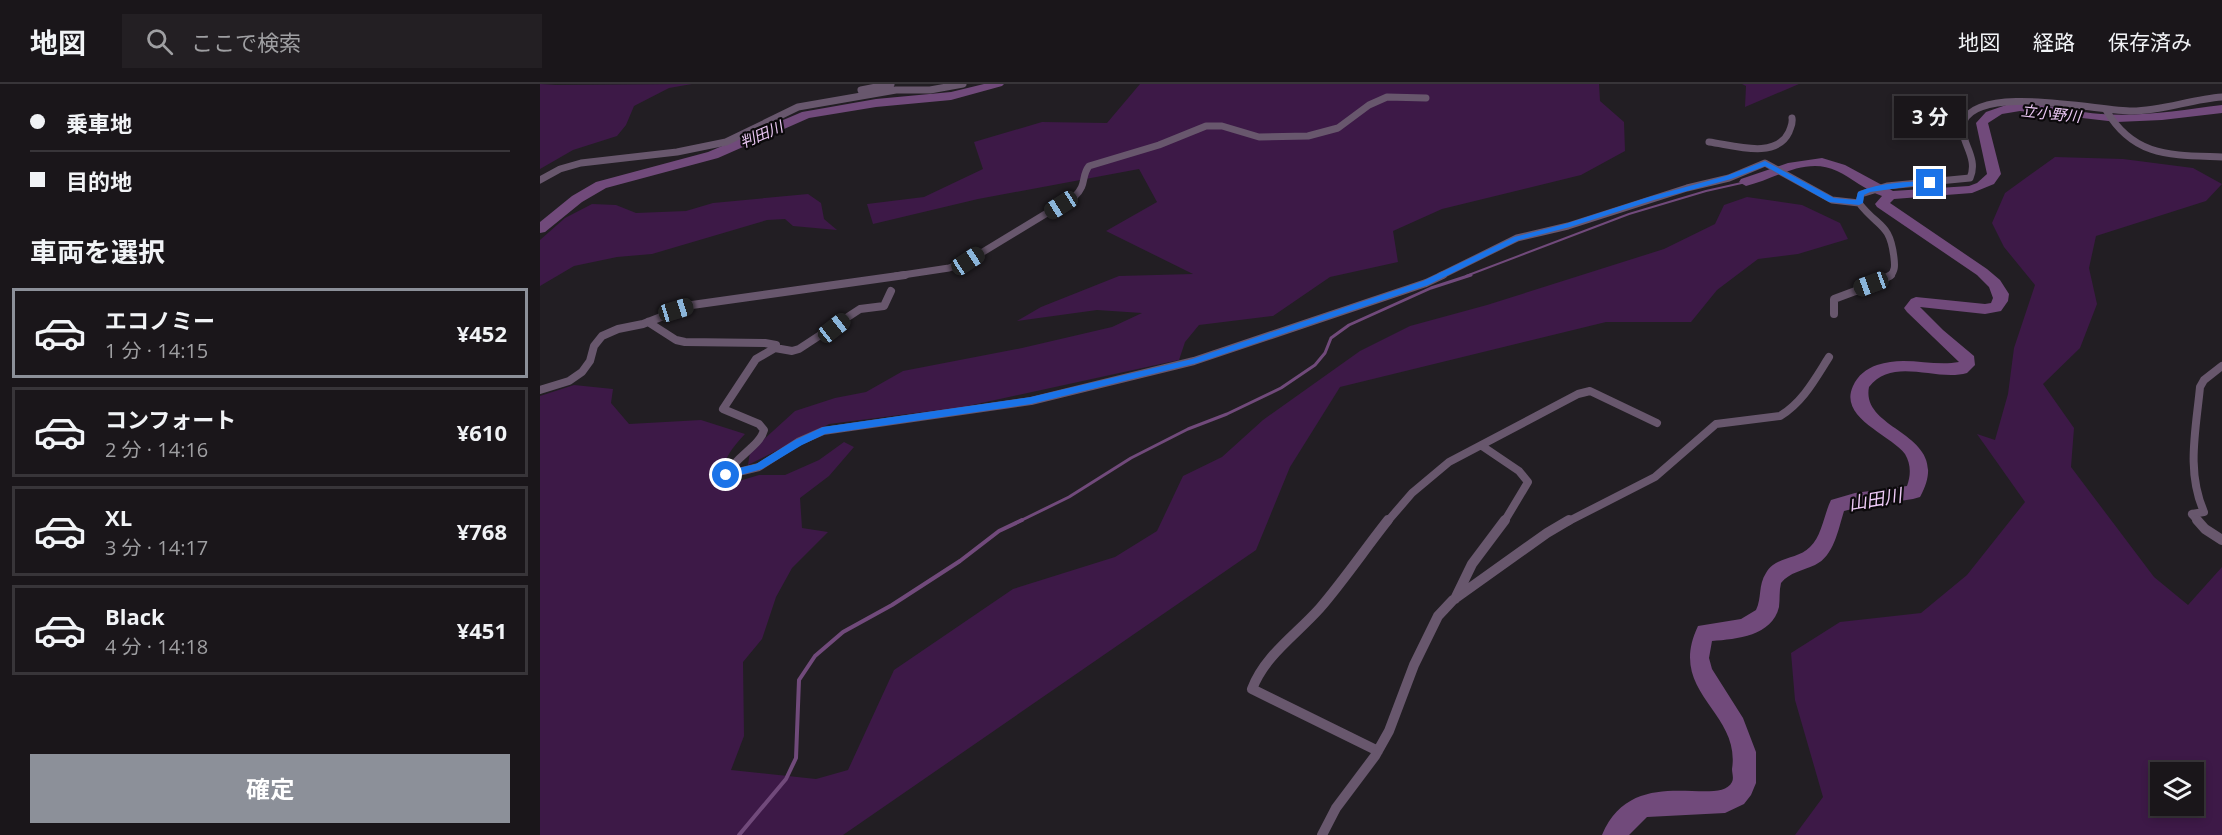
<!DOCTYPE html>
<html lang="ja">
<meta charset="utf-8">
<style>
body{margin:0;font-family:"Open Sans","Noto Sans JP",sans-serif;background:#231f23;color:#f1f3f6;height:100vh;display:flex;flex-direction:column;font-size:22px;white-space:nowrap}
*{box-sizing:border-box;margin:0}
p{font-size:20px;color:#9f9fa2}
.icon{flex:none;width:33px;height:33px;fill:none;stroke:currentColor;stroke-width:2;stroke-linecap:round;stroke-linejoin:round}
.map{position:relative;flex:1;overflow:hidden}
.drawer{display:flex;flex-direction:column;background:#1a161a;width:540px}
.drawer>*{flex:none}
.banner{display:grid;align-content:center;height:132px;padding:0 30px;background:#1a161a}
.buttons{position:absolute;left:1610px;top:678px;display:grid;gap:12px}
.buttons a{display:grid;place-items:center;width:54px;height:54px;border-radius:0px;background:#1a161a;box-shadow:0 3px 9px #0003,0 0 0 2px #383539;font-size:30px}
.end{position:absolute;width:27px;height:27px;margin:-14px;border:8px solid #1a73e8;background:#fff;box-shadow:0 0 0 3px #fff}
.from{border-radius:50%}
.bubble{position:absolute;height:42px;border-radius:0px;background:#1a161a;box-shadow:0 3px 9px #0003,0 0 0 2px #383539;font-size:20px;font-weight:700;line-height:42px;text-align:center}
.car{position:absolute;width:18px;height:36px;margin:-18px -9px;border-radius:8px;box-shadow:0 0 4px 2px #0007;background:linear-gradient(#222 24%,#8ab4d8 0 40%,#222 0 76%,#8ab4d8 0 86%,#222 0)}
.banner b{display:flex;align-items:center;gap:21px;height:57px;font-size:22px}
.banner b+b{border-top:2px solid #383539}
.banner i{width:15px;height:15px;background:#f1f3f6}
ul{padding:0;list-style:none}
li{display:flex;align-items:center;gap:18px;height:90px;margin:0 12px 9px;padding:0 18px;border:3px solid #383539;border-radius:0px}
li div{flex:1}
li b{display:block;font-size:22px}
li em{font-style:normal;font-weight:700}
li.active{border-color:#8c9099}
li>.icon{width:54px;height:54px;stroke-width:1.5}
h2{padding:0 30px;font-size:27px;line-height:72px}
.action{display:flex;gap:12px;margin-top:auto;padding:12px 30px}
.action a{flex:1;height:69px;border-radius:0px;background:#8c9099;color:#fff;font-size:24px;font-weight:700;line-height:69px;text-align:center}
header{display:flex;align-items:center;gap:36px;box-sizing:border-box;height:84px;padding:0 30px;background:#1a161a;border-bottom:2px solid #383539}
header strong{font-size:28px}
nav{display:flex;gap:33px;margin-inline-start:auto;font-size:21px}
.search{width:420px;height:54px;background:#231f23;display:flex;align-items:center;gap:15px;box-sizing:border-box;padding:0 21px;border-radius:0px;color:#9f9fa2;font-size:22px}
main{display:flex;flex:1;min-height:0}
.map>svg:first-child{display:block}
</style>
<header>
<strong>地図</strong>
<div class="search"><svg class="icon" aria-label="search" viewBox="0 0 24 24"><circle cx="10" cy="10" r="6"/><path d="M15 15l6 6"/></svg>ここで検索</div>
<nav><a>地図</a><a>経路</a><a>保存済み</a></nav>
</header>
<main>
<section class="drawer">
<div class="banner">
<b><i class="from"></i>乗車地</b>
<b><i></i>目的地</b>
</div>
<h2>車両を選択</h2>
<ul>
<li class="active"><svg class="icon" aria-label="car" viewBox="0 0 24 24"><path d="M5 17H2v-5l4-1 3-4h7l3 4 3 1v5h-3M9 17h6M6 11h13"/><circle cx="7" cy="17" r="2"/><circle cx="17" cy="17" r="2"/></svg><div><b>エコノミー</b><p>1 分 · 14:15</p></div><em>¥452</em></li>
<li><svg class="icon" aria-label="car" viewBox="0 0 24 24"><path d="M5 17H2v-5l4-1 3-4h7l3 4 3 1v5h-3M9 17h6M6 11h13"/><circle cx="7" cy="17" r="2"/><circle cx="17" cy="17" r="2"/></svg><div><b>コンフォート</b><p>2 分 · 14:16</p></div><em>¥610</em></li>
<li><svg class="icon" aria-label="car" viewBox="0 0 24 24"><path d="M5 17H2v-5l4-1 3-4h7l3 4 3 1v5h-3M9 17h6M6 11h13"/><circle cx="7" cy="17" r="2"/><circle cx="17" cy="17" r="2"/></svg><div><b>XL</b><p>3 分 · 14:17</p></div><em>¥768</em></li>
<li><svg class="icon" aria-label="car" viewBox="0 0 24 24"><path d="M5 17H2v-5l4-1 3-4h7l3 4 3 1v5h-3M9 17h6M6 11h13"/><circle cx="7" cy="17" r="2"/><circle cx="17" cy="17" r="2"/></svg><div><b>Black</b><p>4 分 · 14:18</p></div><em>¥451</em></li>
</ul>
<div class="action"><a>確定</a></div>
</section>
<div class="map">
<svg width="1682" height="751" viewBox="0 0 1682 751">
<rect width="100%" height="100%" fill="#221e23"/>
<!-- green -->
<path fill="#3d1947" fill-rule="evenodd" d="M0,0l16,1 136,-1 -23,4 -35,18 -8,19 -9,11 -44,14 -33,19z
M600,0h459l1,17 24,21 1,29 -44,24 -139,34 -49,22 5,31 -68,15 -57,39 -74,9 -14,17 -6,18 -216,47 -134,17 -81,41 2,-13 45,-41 40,-13 31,-6 37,-21 119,-23 90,-21 30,-14 -45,-3 -80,11 24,-14 78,-31 74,-2 -87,-43 51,-29 -18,-33 -161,30 -105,25 -6,-20 57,-7 59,-28 -9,-27 68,-20 65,1z
M1202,0h57l-54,23 1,-21z
M1515,73l68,2 70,9 29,16 -16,17 -110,35 -7,32 8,36 -17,44 -37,36 31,44 -3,39 83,110 34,28 34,-38v268h-427l28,-38 -28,-97 -4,-47 49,-31 81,-9 46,-38 58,-73 -48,-68 18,6 13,-46 6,-46 21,-63 -31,-38 -12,-24 13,-30zM1620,688h33v34h-33z
M268,110l13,9 3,16 13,11 -44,-4 -8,-7 -18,1 -115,34 -35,3 -43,9 -34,20v-46l25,-22 27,-14 24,1 20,8 50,-2 27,-8z
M1207,113l55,8 38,18 8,16 -50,15 -40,5 -41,31 -26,32h-85l-266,65 -50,80 -34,83 -413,285h-303v-439l34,-11 39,4 -2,14 18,21 72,-4 44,14c-13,14 -21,24 -25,44l9,6 30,-9h26l34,-15 25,-18 10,5 -25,29 -29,22 2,30 26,4 -36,36 -16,29 -14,42 -19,23 1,74 -13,34 85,9 32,-9 46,-100 119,-81 102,-32 42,-26 26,-55 39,-19 41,-37 97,-69 50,-25 77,-21 177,-56 51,-25 9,-19z"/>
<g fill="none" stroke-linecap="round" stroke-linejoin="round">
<!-- stream-far2 -->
<path stroke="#714a7b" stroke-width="2" d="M926,192l163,-62 77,-23 40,-9"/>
<!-- stream-far1 -->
<path stroke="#714a7b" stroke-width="3" d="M478,438l51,-25 62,-39 57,-29 39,-15 54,-26 34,-23 10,-12 6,-15 18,-13 82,-37 40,-13"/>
<!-- stream -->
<path stroke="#714a7b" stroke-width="4" d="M199,751l47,-56 10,-21 3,-78 16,-24 28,-24 49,-27 68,-44 39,-30 23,-11"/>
<!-- river -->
<path fill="#714a7b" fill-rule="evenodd" d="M444,0h20l-2,2 -51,14 -75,7 -67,11 -91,40 -112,30 -24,14 -37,30 -5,1v-11l32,-26 24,-14 112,-30 94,-40 74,-13 75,-7z
M1469,20c32,-3 61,8 92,10 41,3 81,-4 121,-9v8l-60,7 -45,2 -97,-11 -18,3 -14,9 13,51 -7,10 -22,9 -78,6 -4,4 97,66 13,11 9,14 -1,7 -7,10 -16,3 -65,-7 23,23 31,26 1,9 -8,8c-31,9 -74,-17 -98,14 -9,46 87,45 51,110l-7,2 -53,8 -16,4c-6,19 -10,45 -29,54 -13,6 -25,7 -34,18 -2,8 -1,16 -2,24 -7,29 -42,32 -67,34l-3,17 3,11 31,49 13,34v31l-5,12 -7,9 -19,9 -78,4 -18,18h-27c31,-74 116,-26 130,-53 2,-4 0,-9 0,-13 9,-58 -66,-76 -34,-143l43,-7 15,-9c6,-12 2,-25 10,-37 10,-17 31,-13 44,-26 12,-11 14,-33 21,-47l24,-7 52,-7c4,-11 4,-22 -2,-32 -14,-19 -67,-36 -52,-68 5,-11 13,-17 24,-21 28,-10 55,2 82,-3l-52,-50 -3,-4 7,-9 5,-2 69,7 6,-1 2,-5 -4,-11 -12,-12 -100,-68 -2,-3 7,-8c-17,-6 -30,-18 -45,-25 -31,-15 -62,8 -91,15l-7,-4 2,-3 47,-16 34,-5 23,7 48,26 76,-5 8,-3 10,-9 -11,-51 10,-11z"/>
<!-- street-far2 -->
<path stroke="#68576d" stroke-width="7" d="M321,6l30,-6
M1566,26c28,48 66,45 116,47
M1169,58c24,3 67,18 80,-10 2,-6 4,-8 3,-14
M0,96l20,-11 21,-6 96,-11 49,-10 72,-35 98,-17h34l33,-6
M356,192l53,-8 19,-7 107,-65c12,-11 6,-20 14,-30l70,-21 47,-19h16l37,11 49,-1 30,-8 31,-23 18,-8 39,1
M900,192l77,-38 51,-12 119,-38 42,-10 36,-15 67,37 27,3
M1350,192c5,-5 5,-10 4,-18 -4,-36 -16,-30 -35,-55l2,-9 26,-8 83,-8c10,-22 -14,-40 -6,-57 17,-37 134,-10 168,-10 30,0 60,-12 90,-14"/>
<!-- street-far1 -->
<path stroke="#68576d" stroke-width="8" d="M351,207l-7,15 -24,3 -61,40 -7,2 -17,-3 -19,11 -33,50 36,15 5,6c-4,16 -28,26 -38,45l33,-8 39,-25 25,-11 208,-30 163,-40 232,-78 17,-8
M1294,230v-15l43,-16 14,-8
M108,238l28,18 9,2 80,1 11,2 -1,3
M0,306l29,-9 13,-9 8,-11 4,-15 8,-10 16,-7 25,-5 49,-19 213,-30
M942,362l37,25 9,11 -24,40
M1652,430l12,-2c-18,-41 -8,-82 -4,-125l4,-7 18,-14
M1652,430l7,8
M847,438l25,-29 37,-31 129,-68 12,-3 67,32
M1027,438l88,-45 61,-53 64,-8c23,-14 35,-37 49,-59"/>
<!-- street -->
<path stroke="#68576d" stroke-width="10" d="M1657,436l8,9 17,11
M915,515l17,-35 33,-44
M838,667l-126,-62c13,-34 44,-54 68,-81 24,-28 45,-59 68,-88
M782,751l14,-27 39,-52 14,-25 25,-66 24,-49 15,-16 94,-67 22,-13"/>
</g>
<!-- route -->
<path fill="#1a73e8" d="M1225,77l69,37 22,2 2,-8c22,-10 49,-10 72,-11l4,2 -64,9 -6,3 -1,8 -4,2 -30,-3 -64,-36 -34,13 -77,21 -84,27 -51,13 -91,45 -231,78 -166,41 -206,30 -23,11 -40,24 -36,10 -5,-4 1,-3 34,-8 39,-24 28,-13 208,-30 161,-38 231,-78 91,-44 51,-13 84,-27 77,-21z"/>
<g text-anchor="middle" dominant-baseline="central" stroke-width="4.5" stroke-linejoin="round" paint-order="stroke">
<!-- far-water labels -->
<g font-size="15" font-style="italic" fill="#eecaf7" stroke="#0b090b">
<text transform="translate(1511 29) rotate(6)">立小野川</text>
<text transform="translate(221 50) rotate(-23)">判田川</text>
</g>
<!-- water labels -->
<g font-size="18" font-style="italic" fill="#eecaf7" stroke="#0b090b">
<text transform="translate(1335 415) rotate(-10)">山田川</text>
</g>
</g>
</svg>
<div class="buttons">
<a><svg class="icon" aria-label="layers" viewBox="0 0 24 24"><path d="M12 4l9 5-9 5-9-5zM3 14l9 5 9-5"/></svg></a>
</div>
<i class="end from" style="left:186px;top:391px"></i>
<i class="end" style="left:1390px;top:99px"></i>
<div class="bubble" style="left:1354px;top:12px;width:72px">3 分</div>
<i class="car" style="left:521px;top:121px;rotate:238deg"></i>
<i class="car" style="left:428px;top:177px;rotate:57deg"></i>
<i class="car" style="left:1331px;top:200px;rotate:250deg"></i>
<i class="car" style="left:136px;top:226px;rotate:73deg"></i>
<i class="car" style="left:294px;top:244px;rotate:52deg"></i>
</div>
</main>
